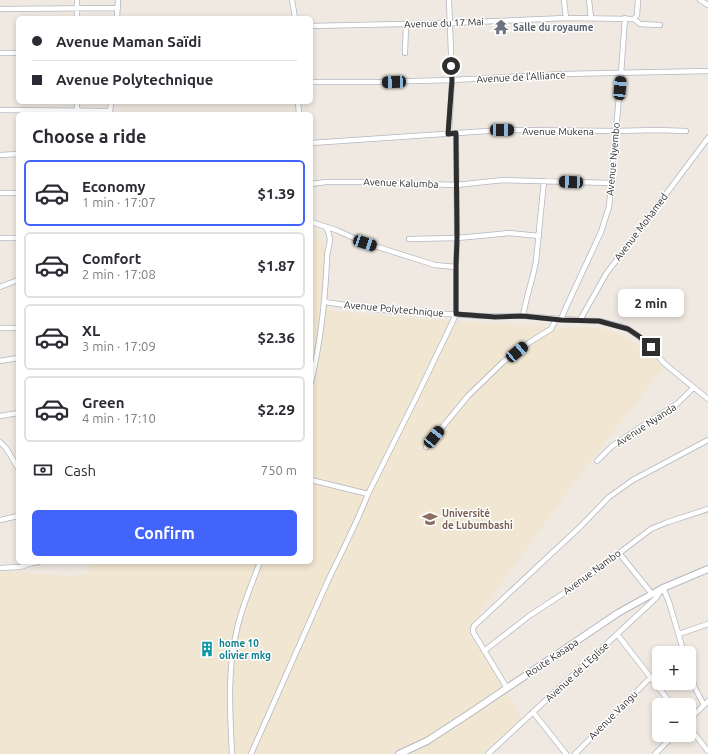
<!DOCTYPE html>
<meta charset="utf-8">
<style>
body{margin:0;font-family:Ubuntu,sans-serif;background:#f7f7f7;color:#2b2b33;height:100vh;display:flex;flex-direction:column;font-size:15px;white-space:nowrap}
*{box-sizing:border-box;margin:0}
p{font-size:13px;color:#7c7c81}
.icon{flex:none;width:22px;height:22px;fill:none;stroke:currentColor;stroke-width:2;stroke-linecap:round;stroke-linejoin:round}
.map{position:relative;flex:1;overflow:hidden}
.side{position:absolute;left:16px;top:112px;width:297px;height:452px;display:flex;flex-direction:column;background:#fff;border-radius:6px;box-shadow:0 2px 6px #0003}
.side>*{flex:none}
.banner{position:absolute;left:16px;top:16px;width:297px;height:88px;border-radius:6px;box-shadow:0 2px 6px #0003;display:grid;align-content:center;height:88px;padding:0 16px;background:#fff}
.fabs{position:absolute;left:652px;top:646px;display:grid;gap:8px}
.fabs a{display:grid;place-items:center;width:44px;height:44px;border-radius:6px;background:#fff;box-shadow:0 2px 6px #0003;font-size:20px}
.end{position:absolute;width:18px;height:18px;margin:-9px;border:5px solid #2e2e2e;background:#fff;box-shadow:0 0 0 2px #fff}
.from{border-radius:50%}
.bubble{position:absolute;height:28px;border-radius:6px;background:#fff;box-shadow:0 2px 6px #0003;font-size:13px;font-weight:600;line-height:28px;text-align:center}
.car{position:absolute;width:12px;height:24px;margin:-12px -6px;border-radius:5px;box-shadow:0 0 3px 1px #0007;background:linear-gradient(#222 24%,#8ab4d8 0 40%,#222 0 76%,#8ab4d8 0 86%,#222 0)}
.banner b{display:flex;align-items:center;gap:14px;height:38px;font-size:15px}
.banner b+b{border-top:1px solid #e1e1e2}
.banner i{width:10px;height:10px;background:#2b2b33}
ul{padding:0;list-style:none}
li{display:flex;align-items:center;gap:12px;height:66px;margin:0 8px 6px;padding:0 8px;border:2px solid #e1e1e2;border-radius:6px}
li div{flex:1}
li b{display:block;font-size:15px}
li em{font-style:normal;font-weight:600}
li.active{border-color:#4264fb}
li>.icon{width:36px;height:36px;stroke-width:1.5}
h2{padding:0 16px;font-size:18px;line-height:48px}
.pay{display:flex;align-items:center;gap:10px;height:44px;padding:0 16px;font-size:15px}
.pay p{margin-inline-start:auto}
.action{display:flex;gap:8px;margin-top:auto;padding:8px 16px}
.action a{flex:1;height:46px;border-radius:6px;background:#4264fb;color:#fff;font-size:16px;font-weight:600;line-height:46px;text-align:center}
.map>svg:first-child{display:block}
</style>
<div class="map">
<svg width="708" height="754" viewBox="0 0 708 754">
<rect width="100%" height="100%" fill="#efe9e1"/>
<!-- education -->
<path fill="#f0e6d1" d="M311,228l4,1 9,15 4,21 1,45 74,8 163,10 20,-1 17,2 12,4 10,4 22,15 17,15 -85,109 -111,154 54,88 -40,36h-482v-182h13l59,4 16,-3 3,-11h220z"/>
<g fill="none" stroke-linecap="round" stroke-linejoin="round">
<!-- street casing -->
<g stroke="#b4b7c1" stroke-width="6">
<path id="street" d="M77,0v18
M292,0l3,18
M564,0l2,18
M589,0l2,18
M700,0l8,5
M0,9l118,-1
M117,18l1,-18
M634,19l6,5 20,1
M311,26l138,-3 117,-5 66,1h2l3,-4 1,-15
M0,53h18
M405,53l1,-29
M311,82h68l73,-2 112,-6 144,-3
M77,102v8
M298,102l1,12
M0,110l110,1
M110,112l1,-10
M449,134l3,-54 -3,-80
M311,143l191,-13 114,1 41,-1 29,1
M0,155l18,-1
M311,184l15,-2h46l84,3 47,-5 108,3
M0,193h18
M311,222l25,8 29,13 70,22 21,2
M0,238h18
M409,239l48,-1 43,-4 9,-1 30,3
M0,287l18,-7
M325,302l47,7 23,2 87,5h41l38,3 38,2 24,6 5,2 6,4 12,9 10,11 7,9 8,7 37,30
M523,316c3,-19 10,-37 13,-55l8,-80
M561,319l7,-16 33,-71 8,-25 12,-133 4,-56
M580,320l26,-46 102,-136
M0,328h18
M0,361l18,-3
M311,382c10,-40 14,-81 16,-123 0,-15 7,-15 -1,-32
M0,416l18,-3
M0,442l6,6 12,20
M426,447l42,-51 35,-34 14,-10 13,-10 21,-13 5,-10
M597,461l15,-15 66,-43 15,-15
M311,480l57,14
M0,520l18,-4
M619,553l33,41
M0,568l20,-1 12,-4 7,-1
M663,588l6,14 15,51
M617,634l55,71
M679,634l29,-10
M484,651l45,-35 52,-34 70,-53 17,-7 40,-13
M689,670l6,18 9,17
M507,688l-34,-56v-3l1,-3 107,-100 28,-29 24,-17 75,-40
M533,712l33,42
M689,720l19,-19
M689,727l19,24
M232,754c-2,-42 -5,-84 5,-125 5,-23 15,-45 23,-67
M251,754c25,-56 50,-113 75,-169 14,-30 30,-60 42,-91l48,-96 36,-75 4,-9v-47l1,-29 -1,-105
M488,754l168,-156 6,-9
M575,754l76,-77
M655,754l19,-19"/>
</g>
<!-- secondary casing -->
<g stroke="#b4b7c1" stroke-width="8">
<path id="secondary" d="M399,754l28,-13 43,-28 148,-100 45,-25 45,-19"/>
</g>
<!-- street -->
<use href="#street" stroke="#fff" stroke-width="4.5"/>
<!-- secondary -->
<use href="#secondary" stroke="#fff" stroke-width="6"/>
</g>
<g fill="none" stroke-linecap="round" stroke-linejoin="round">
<!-- route -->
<path stroke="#2e2e2e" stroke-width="5" d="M451,66l1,14 -4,54 8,-1 1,105 -1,29v47l39,3 28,-1 38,4 38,1 29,8 12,8 11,10"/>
</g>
<!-- icons -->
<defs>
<g id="temple-bare" transform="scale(1.2)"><path d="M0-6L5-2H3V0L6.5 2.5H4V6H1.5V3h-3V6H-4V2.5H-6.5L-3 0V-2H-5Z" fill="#6b7280" stroke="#fff" stroke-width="2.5" paint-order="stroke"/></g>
<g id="university-bare" transform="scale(1.2)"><path d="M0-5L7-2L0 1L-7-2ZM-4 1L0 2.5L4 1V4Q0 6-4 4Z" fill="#8d6e63" stroke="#fff" stroke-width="2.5" paint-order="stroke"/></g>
<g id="building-bare" transform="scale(1.2)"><path d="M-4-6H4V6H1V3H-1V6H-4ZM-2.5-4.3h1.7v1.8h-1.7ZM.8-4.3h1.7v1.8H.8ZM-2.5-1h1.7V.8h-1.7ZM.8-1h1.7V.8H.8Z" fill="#0f9aa8" stroke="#fff" stroke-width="2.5" paint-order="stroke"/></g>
</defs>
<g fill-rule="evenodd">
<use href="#temple-bare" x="501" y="27"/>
<use href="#university-bare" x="430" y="519"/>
<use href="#building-bare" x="207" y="649"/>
</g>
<g text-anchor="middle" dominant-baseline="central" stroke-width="3" stroke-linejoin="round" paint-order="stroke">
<!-- street labels -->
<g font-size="10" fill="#2e2e2e" stroke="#fff">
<text transform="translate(444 23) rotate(-2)">Avenue du 17 Mai</text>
<text transform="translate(521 77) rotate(-3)">Avenue de l'Alliance</text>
<text x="558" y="131">Avenue Mukena</text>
<text transform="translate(613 159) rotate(-85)">Avenue Nyembo</text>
<text transform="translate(401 183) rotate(2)">Avenue Kalumba</text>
<text transform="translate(641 227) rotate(-53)">Avenue Mohamed</text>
<text transform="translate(394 309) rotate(5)">Avenue Polytechnique</text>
<text transform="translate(646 425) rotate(-33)">Avenue Nyanda</text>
<text transform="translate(592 572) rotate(-36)">Avenue Nambo</text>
<text transform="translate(552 658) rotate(-34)">Route Kasapa</text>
<text transform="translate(577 672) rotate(-43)">Avenue de L'Eglise</text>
<text transform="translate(613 715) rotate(-45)">Avenue Vangu</text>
</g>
<!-- worship labels -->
<g font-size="10" font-weight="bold" fill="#5b616d" stroke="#fff" text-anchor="start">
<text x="513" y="27">Salle du royaume</text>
</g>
<!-- education labels -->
<g font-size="10" font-weight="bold" fill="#785e54" stroke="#fff" text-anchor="start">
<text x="442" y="513">Université<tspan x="442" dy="12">de Lubumbashi</tspan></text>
</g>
<!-- culture labels -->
<g font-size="10" font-weight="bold" fill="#0d838f" stroke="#fff" text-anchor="start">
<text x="219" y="643">home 10<tspan x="219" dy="12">olivier mkg</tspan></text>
</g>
</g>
</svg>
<div class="fabs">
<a>+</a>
<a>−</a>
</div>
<i class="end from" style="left:451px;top:66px"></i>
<i class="end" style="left:651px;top:347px"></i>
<div class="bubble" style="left:618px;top:289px;width:66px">2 min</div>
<i class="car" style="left:394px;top:82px;rotate:268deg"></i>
<i class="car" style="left:620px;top:88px;rotate:5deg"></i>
<i class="car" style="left:502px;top:130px;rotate:90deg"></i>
<i class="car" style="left:571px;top:182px;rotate:272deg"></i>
<i class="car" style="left:365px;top:243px;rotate:108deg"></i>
<i class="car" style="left:517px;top:352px;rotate:50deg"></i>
<i class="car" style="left:434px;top:437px;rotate:39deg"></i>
<div class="banner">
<b><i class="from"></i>Avenue Maman Saïdi</b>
<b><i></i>Avenue Polytechnique</b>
</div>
<section class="side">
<h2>Choose a ride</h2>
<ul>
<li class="active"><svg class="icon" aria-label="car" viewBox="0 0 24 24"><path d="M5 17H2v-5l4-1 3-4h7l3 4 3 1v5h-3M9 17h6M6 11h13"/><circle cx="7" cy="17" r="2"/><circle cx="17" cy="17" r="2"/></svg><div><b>Economy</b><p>1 min · 17:07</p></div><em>$1.39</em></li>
<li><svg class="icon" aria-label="car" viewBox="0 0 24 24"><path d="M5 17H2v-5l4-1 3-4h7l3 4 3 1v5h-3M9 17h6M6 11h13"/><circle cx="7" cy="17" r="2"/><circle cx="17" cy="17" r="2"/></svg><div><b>Comfort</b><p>2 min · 17:08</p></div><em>$1.87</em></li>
<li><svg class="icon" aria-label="car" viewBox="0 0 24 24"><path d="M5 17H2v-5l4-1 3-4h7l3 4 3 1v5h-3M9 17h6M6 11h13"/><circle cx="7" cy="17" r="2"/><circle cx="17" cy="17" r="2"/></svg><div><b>XL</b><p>3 min · 17:09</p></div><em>$2.36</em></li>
<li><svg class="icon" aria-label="car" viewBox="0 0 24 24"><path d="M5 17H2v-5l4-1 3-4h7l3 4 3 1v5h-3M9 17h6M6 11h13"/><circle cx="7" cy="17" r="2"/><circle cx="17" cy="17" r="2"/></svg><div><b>Green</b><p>4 min · 17:10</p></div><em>$2.29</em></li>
</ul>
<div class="pay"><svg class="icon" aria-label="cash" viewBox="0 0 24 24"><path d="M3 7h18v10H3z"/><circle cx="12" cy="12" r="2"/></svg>Cash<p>750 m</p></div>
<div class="action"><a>Confirm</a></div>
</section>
</div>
